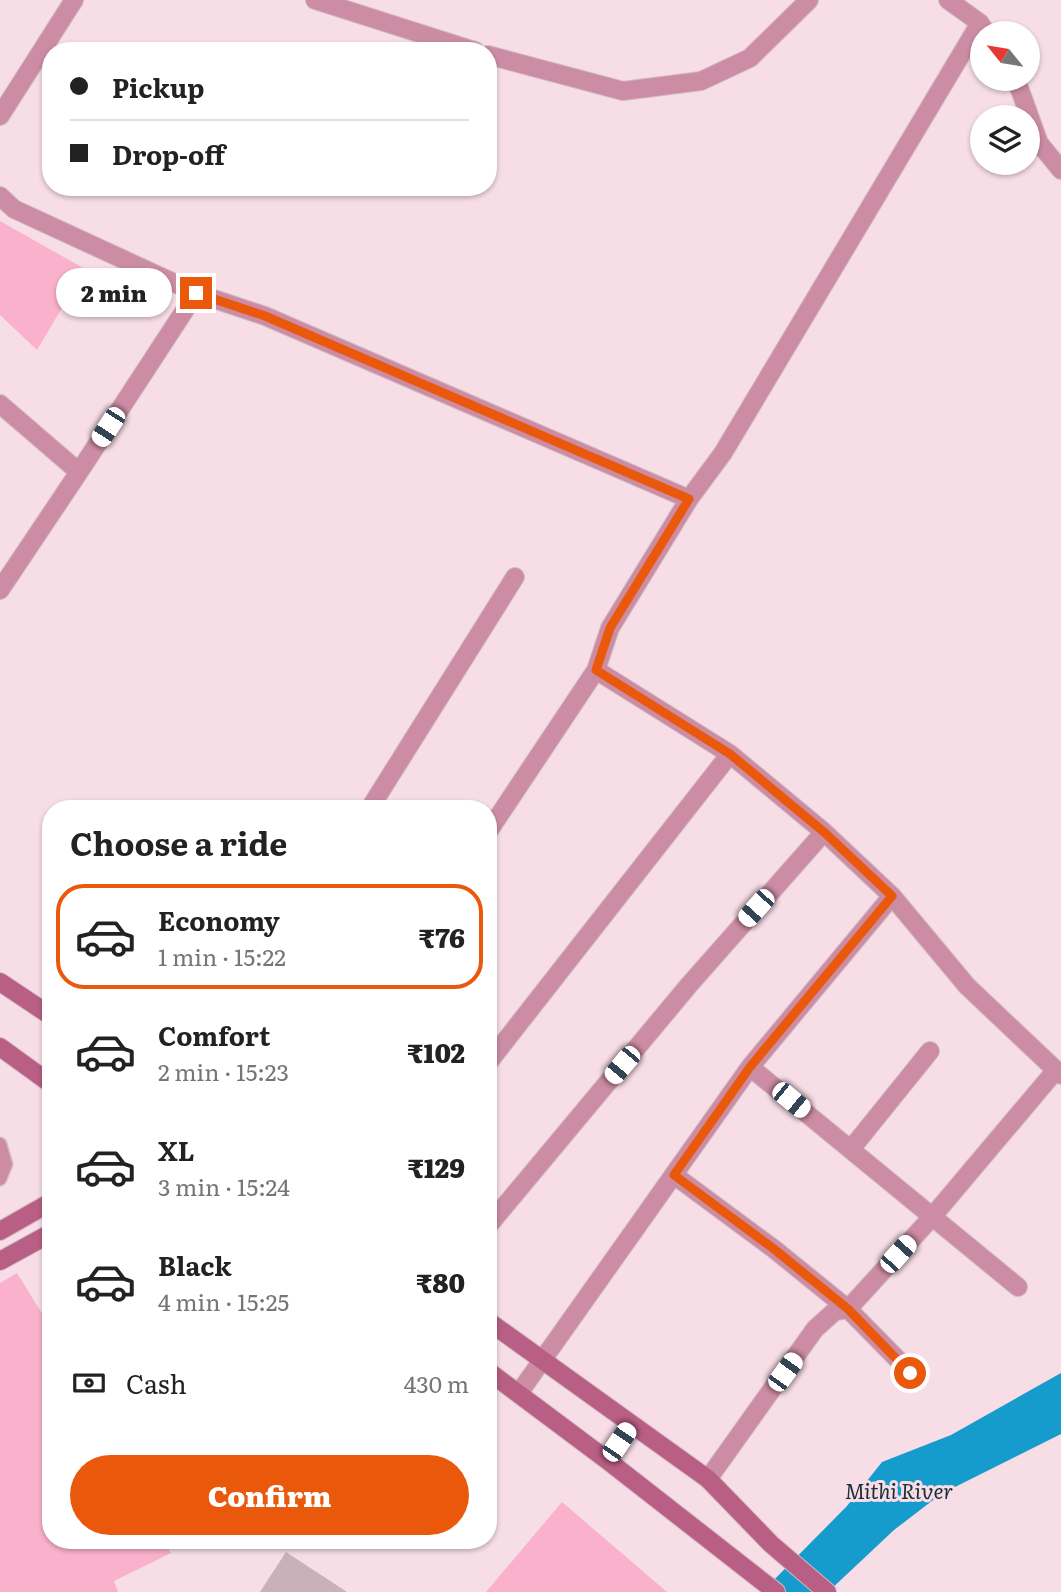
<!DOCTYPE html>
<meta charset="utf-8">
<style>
body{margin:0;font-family:Literata,serif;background:#f2f2f2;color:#222;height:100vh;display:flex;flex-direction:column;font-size:26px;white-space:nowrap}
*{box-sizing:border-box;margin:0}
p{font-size:23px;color:#767676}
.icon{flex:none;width:38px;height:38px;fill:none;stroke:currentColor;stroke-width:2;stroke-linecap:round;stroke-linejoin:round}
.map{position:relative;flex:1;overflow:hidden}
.details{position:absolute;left:42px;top:800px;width:455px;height:749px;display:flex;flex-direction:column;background:#fff;border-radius:28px;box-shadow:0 2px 5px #0004}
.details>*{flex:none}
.top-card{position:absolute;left:42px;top:42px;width:455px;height:154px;border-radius:28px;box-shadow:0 2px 5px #0004;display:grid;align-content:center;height:154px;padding:0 28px;background:#fff}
.needle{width:46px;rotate:300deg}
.buttons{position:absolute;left:970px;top:21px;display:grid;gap:14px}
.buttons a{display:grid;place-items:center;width:70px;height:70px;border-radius:50%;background:#fff;box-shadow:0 2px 5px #0004;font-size:35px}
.end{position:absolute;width:32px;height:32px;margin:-16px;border:9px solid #ea580c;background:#fff;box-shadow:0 0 0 4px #fff}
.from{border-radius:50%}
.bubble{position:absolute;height:49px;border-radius:24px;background:#fff;box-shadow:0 2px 5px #0004;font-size:23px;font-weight:800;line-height:49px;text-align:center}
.car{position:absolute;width:21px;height:42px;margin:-21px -10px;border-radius:9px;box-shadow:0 0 5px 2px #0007;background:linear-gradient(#fff 24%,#345 0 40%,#fff 0 76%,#345 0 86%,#fff 0)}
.top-card b{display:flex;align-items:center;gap:24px;height:66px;font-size:26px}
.top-card b+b{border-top:2px solid #e0e0e0}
.top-card i{width:18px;height:18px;background:#222}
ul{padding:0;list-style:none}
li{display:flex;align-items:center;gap:21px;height:105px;margin:0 14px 10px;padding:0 14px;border:4px solid transparent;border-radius:28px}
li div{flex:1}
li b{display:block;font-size:26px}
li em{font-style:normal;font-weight:800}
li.active{border-color:#ea580c}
li>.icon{width:63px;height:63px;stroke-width:1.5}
h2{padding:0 28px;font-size:32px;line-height:84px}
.pay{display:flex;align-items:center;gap:18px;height:77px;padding:0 28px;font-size:26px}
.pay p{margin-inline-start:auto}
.primary-button{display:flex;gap:14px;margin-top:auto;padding:14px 28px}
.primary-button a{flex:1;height:80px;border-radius:42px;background:#ea580c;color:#fff;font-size:28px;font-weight:800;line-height:80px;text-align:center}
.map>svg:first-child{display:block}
</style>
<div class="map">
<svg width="1061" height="1592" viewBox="0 0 1061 1592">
<rect width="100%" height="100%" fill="#f7dde5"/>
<!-- green -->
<path fill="#fab1cc" d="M0,221l85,48 -48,81 -37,-35z
M17,1273l34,55v212h112l8,13 -57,28 4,11h-118v-309z
M562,1502l105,90h-181z"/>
<!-- water -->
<path fill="#169ccc" d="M1061,1373v61l-120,60 -47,36 -66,62h-66l85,-86 35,-44 69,-27z"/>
<!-- building -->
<path fill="#cab1b9" d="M286,1552l61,40h-87z"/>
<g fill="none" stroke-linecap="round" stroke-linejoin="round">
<!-- service casing -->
<g stroke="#d2bbc2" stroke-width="15">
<path id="service" d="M0,1144l6,20 -6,15"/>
</g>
<!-- minor casing -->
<g stroke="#d2bbc2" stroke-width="20">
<path id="minor" d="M315,0l160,51
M948,0l32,23 5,8
M488,55l135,36 78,-10 49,-23 59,-58
M1014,79l6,11 19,53 22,27
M0,116l74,-116
M0,196l14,13 182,84 69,23 424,183 34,-46 257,-430
M0,404l79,68 -79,118
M79,472l117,-179
M596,670l134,84 94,78 68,64 75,90 94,89
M370,808l145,-231
M488,832l108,-162 14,-42 79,-129
M488,1063l242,-309
M750,1067l268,220
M851,1149l79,-98
M674,1175l100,74 74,60 62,63
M488,1226l201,-241 135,-153
M519,1393l231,-326 142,-171
M708,1479l107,-150 20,-18 13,-2 84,-92 124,-147"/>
</g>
<!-- secondary casing -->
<g stroke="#d2bbc2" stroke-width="20">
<path id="secondary" d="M0,982l51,34
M0,1047l51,37
M0,1231l51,-29
M0,1261l51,-28
M488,1321l220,158 63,65 56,48
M488,1371l119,89 169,132
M607,1460l24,-36"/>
</g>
<!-- service -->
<use href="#service" stroke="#cb8ca4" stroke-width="12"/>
<!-- minor -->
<use href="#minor" stroke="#cb8ca4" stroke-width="18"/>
<!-- secondary -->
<use href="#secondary" stroke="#b95e84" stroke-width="18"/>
</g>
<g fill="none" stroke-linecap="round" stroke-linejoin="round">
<!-- route -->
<path stroke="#ea580c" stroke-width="9" d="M196,293l69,23 424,183 -79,129 -14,42 134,84 94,78 68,64 -142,171 -76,108 100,74 74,60 62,64"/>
</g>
<g text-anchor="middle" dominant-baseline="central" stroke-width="6" stroke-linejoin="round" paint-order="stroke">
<!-- water labels -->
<g font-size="21" font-style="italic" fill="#1a2e37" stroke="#f7dde5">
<text x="899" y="1489">Mithi River</text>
</g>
</g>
</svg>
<div class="buttons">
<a><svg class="needle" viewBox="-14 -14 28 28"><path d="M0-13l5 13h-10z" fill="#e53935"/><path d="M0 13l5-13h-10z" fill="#767676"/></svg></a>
<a><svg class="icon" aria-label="layers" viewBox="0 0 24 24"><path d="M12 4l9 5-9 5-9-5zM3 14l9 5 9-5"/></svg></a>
</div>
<i class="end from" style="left:910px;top:1373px"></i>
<i class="end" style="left:196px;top:293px"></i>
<div class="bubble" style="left:56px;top:268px;width:116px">2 min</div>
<i class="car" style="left:108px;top:427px;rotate:213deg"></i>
<i class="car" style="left:756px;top:908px;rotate:222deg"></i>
<i class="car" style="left:622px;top:1065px;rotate:220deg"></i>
<i class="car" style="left:791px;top:1100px;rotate:129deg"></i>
<i class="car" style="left:898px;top:1254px;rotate:42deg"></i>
<i class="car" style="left:785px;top:1372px;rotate:36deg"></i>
<i class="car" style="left:619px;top:1442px;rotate:34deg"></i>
<div class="top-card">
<b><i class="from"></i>Pickup</b>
<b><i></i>Drop-off</b>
</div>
<section class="details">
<h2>Choose a ride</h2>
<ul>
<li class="active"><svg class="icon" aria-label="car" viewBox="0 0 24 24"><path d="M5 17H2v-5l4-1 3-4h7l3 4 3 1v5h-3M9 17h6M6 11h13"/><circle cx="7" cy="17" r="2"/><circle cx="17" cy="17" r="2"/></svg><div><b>Economy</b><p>1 min · 15:22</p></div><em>₹76</em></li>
<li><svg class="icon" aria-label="car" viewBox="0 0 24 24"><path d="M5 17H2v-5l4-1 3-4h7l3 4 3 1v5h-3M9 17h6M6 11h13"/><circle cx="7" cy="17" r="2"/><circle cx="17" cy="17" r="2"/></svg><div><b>Comfort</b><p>2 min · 15:23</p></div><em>₹102</em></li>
<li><svg class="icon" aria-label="car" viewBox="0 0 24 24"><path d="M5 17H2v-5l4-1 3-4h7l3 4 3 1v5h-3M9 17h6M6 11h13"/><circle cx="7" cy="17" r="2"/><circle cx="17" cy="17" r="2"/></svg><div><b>XL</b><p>3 min · 15:24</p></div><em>₹129</em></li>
<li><svg class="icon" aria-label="car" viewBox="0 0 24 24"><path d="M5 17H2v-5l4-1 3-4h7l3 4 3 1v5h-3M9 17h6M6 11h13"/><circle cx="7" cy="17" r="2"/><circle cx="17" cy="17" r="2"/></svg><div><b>Black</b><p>4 min · 15:25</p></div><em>₹80</em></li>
</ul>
<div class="pay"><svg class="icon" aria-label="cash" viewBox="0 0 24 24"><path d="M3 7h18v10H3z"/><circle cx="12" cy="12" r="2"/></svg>Cash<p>430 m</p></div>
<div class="primary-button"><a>Confirm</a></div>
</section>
</div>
